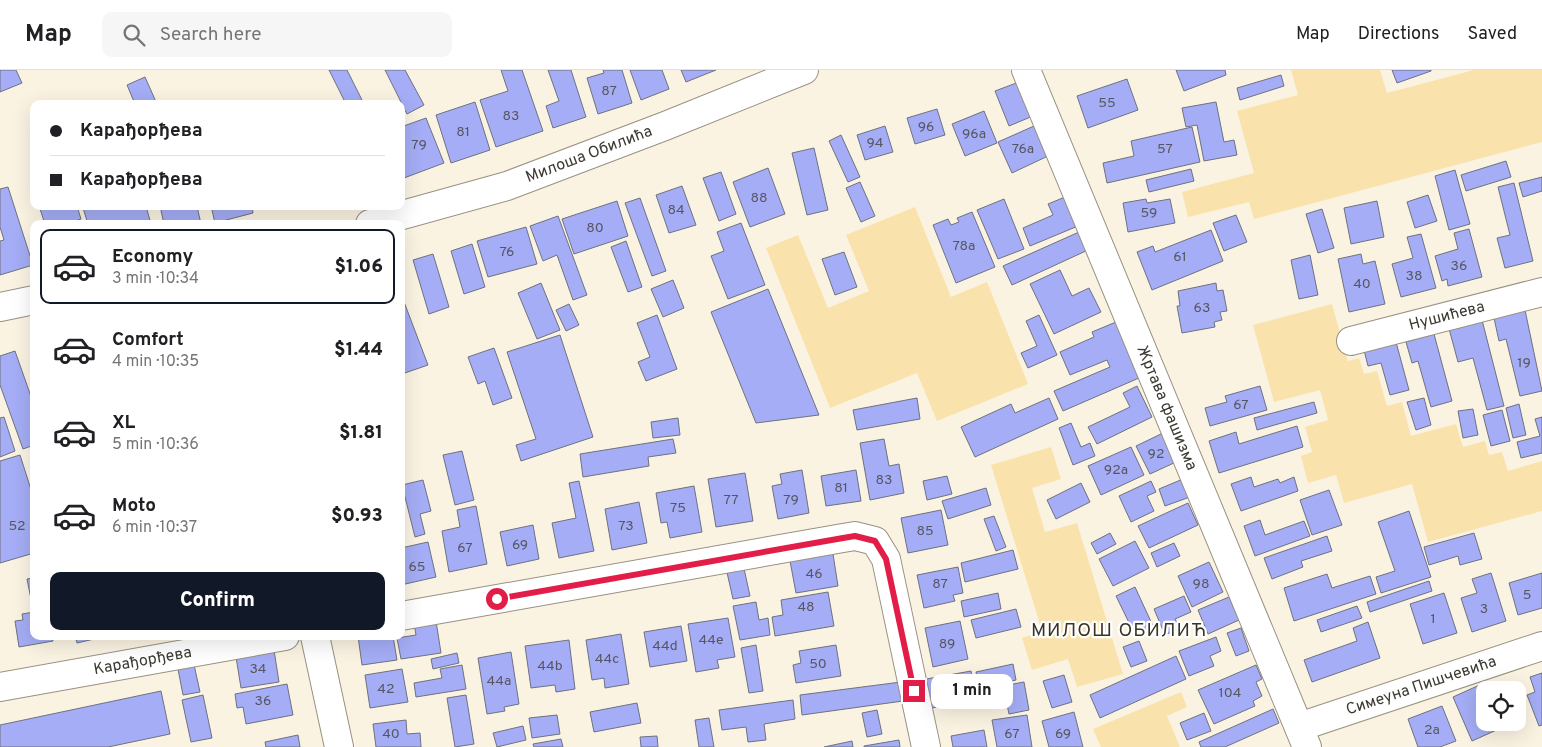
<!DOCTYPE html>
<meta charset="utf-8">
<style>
body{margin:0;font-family:Overpass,sans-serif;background:#f6f6f6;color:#202124;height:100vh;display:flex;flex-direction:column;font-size:19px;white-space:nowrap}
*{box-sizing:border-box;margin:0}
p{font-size:16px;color:#757577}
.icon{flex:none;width:28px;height:28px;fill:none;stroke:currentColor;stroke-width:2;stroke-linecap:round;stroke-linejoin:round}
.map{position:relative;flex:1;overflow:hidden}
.side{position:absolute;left:30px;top:150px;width:375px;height:420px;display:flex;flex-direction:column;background:#fff;border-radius:10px;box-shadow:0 5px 20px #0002}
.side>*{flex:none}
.banner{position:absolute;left:30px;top:30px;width:375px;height:110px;border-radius:10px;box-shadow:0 5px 20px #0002;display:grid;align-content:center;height:110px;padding:0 20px;background:#fff}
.buttons{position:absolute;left:1476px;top:611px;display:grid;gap:10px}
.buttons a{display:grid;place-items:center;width:50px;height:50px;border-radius:10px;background:#fff;box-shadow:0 5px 20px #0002;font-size:25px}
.end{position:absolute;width:22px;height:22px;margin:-11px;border:6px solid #e11d48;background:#fff;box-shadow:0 0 0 2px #fff}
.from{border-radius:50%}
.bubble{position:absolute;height:35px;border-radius:10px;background:#fff;box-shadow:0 5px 20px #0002;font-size:16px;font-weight:800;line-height:35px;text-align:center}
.banner b{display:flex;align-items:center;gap:18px;height:48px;font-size:19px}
.banner b+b{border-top:1px solid #e0e0e0}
.banner i{width:12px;height:12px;background:#202124}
ul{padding:9px 0 0;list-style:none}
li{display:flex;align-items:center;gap:15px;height:75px;margin:0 10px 8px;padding:0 10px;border:2px solid transparent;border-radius:10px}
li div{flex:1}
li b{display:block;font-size:19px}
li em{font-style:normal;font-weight:800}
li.on{border-color:#111827}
li>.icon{width:45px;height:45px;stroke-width:1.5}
.primary-button{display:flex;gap:10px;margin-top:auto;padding:10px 20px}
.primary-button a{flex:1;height:58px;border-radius:10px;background:#111827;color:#fff;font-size:20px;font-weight:800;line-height:58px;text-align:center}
header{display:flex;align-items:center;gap:30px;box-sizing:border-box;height:70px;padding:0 25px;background:#fff;border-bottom:1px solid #e0e0e0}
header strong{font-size:24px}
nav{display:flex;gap:28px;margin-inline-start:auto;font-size:18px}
.search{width:350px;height:45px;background:#f6f6f6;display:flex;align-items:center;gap:12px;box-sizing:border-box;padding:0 18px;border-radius:10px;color:#757577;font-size:19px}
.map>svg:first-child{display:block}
</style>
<header>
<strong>Map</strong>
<div class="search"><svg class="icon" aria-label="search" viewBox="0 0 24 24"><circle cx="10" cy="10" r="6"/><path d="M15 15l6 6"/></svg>Search here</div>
<nav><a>Map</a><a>Directions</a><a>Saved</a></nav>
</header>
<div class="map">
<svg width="1542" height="677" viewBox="0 0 1542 677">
<rect width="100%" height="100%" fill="#fbf3e2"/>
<!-- green -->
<path fill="#fae2ac" d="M1291,0h89l7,23 87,-23h68v72l-288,77 -5,-17 -61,15 -6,-25 72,-19 -17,-62 61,-16z
M915,137l36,90 36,-15 41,102 -91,37 -20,-48 -87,35 -64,-160 32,-13 30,73 41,-17 -23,-56z
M1332,234l16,57 11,-3 5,16 13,-3 10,35 15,-4 9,34 45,-12 7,23 22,-6 4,14 13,-3 6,19 34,-10v50l-114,31 -16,-58 -68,19 -8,-28 -28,8 -7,-27 11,-4 -7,-25 23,-7 -8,-30 -46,12 -21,-77z
M1051,377l10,32 -29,9 13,44 32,-9 46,151 -46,13 -9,-28 -36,11 -10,-32 20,-7 -51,-166z
M1181,622l6,15 -20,9 13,31h-79l-8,-18z"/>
<!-- building -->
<path fill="#a4adf5" stroke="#6e7180" d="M0,0h16l6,13 -22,9z
M329,0h18l17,34h-18z
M385,0h20l19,35 -17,9z
M501,0h21l21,61 -47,16 -16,-47 28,-9z
M548,0h23l15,47 -33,11 -7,-22 13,-5z
M603,0h19l10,33 -34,11 -11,-36 17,-5z
M630,0h32l7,19 -28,11z
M681,0h35l-30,12z
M1176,0h49l1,5 -42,16z
M1392,0h39v1l-34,12z
M1281,5l3,11 -44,14 -3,-12z
M145,7l12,27h-22l-8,-19z
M1127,9l11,31 -50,18 -11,-32z
M1019,12l14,34 -24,10 -14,-35z
M475,32l15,48 -39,13 -15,-48z
M1216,32l8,40 10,-2 3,15 -33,6 -7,-36 -11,2 -4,-19z
M937,39l8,26 -30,9 -8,-26z
M984,41l13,32 -32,13 -13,-32z
M426,48l18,45 -40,15 -3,-7v-44z
M885,56l8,26 -28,8 -8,-25z
M1034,56l14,30 -36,17 -14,-31z
M1192,57l8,35 -93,21 -4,-20 31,-7 -3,-15z
M841,65l19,42 -12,5 -19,-41z
M814,78l14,62 -21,5 -15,-62z
M1506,91l5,16 -45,14 -5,-16z
M768,98l17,46 -35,13 -17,-45z
M1191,99l3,12 -45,11 -3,-12z
M1455,100l15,54 -21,6 -14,-54z
M721,102l15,42 -17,7 -16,-43z
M1542,107v14l-19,6 -4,-14z
M860,112l15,34 -14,6 -15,-34z
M1514,113l19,78 -28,7 -8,-30 13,-3 -12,-48z
M682,116l14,39 -27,8 -13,-38z
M8,117l25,78 -33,10v-34l4,-1 -4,-13v-38z
M1428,125l9,26 -22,7 -8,-26z
M1065,127l13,29 -48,20 -7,-18 30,-13 -5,-11z
M640,128l26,73 -14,5 -27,-73z
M1004,129l20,50 -26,10 -21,-49z
M1146,129l1,4 23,-4 5,24 -47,9 -5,-29z
M617,131l11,35 -54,18 -12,-35z
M1377,131l7,36 -33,7 -7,-36z
M39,136h38l4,13 -14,5h-22z
M89,136h57l5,18h-63l-5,-16z
M160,136h37l4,18h-37z
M211,136h41l1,7 -38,10z
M1322,139l12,39 -16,5 -12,-39z
M972,142l23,55 -39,16 -23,-58 15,-6 3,6 8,-3 -2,-4z
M1236,145l11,27 -23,9 -11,-28z
M558,146l29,79 -14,5 -16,-45 -14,6 -13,-35z
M741,153l24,62 -37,14 -17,-43 13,-5 -7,-19z
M526,157l11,37 -49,13 -11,-36z
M1469,159l13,48 -34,9 -1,-7 -5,2 -7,-25 23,-7 -4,-16z
M1211,160l12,31 -71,29 -15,-38 16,-6 2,6z
M1079,162l9,18 -76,35 -9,-19z
M1421,164l15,54 -35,9 -9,-33 21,-6 -6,-21z
M626,171l16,46 -14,5 -17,-45z
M472,174l13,43 -21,7 -13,-43z
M844,182l13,35 -22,8 -13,-36z
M433,184l16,53 -20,7 -16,-54z
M1361,184l2,10 12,-3 10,43 -36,8 -11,-53z
M1310,185l8,40 -19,4 -8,-39z
M1060,200l12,26 17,-8 12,24 -47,22 -24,-50z
M673,210l11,28 -21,9 -12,-28z
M541,213l19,47 -23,9 -19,-46z
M1216,213l1,8 6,-1 4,21 -7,1 2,8 -8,2 1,5 -33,6 -5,-27h3l-2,-15z
M768,219l51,126 -63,8 -45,-111z
M401,224l27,71 -26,9 -1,-2z
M569,234l10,21 -13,6 -10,-21z
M1525,240l17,81 -22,5 -14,-57 -7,2 -5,-23z
M657,245l20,54 -31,12 -8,-19 12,-5 -13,-34z
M1039,245l18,40 -29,13 -7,-15 16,-7 -11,-25z
M1481,246l23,90 -17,4 -14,-52 -15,4 -10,-37z
M1116,252l23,56 -76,33 -9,-20 56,-24 -3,-7 -37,15 -10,-23 34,-15 -2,-5z
M1434,264l18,67 -21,6 -13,-46 -6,2 -6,-21z
M560,265l33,102 -72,24 -5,-16 20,-6 -29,-87z
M1396,272l13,48 -19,5 -9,-32 -13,3 -4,-16z
M494,278l18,50 -19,7 -8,-24 -7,3 -10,-27z
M15,281l19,54v40l-11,4 -23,-64v-29z
M1137,316l15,31 -55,27 -9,-17 42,-20 -7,-14z
M1260,316l7,24 -57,16 -5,-18 22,-6 -2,-6z
M917,328l3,21 -63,11 -4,-20z
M1049,328l9,21 -83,38 -14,-30 50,-23 4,9z
M1424,328l7,27 -15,5 -9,-28z
M1314,332l3,11 -60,17 -3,-12z
M1519,334l7,31 -13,3 -7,-30z
M1473,339l5,26 -15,3 -5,-27z
M1502,340l8,31 -19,5 -8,-31z
M4,347l11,34 -15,6v-39z
M1542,347v36l-21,5 -4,-16 23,-6 -5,-17z
M678,348l2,17 -27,3 -2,-16z
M1071,353l10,24 9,-4 5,13 -22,9 -14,-37z
M1297,356l6,21 -84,26 -10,-32 27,-9 3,12z
M1163,363l13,29 -26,12 -14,-28z
M673,369l3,14 -28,4 1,9 -66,11 -3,-23z
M884,369l5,27 10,-2 5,29 -34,7 -10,-57z
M1131,377l13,28 -43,20 -13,-29z
M462,381l12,49 -19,5 -12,-50z
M20,385l14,44v54l-34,10v-102z
M802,400l7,43 -31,6 -6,-33 10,-2 -2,-10z
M856,400l5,31 -35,5 -5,-30z
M745,403l8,48 -37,6 -8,-48z
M947,406l5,18 -25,6 -4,-19z
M1251,407l3,10 24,-8 2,4 14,-6 4,14 -57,20 -10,-27z
M1183,409l7,18 -25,9 -6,-17z
M423,410l8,31 -11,3 5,20 -10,3 -13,-52z
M579,411l15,70 -35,7 -7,-35 24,-5 -7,-35z
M1151,411l5,11 -9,4 7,15 -23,11 -12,-26z
M1081,413l9,19 -34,17 -9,-19z
M694,416l8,46 -32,6 -3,-16 -6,1 -5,-30z
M986,418l5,17 -43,14 -6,-18z
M1329,420l13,35 -30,10 -12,-35z
M639,432l8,41 -35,7 -7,-41z
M1188,433l10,22 -49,23 -11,-22z
M476,436l11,58 -38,8 -7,-41 18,-4 -3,-17z
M941,440l7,35 -40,8 -7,-35z
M1409,441l22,66 -50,16 -5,-16 19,-6 -17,-49z
M994,446l12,31 -10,4 -12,-32z
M1260,450l5,15 39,-14 6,15 -55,20 -11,-30z
M533,455l6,34 -32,7 -7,-34z
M1110,463l6,11 -19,10 -6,-11z
M1474,463l8,26 -22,6 -2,-9 -29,9 -5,-18z
M1327,466l5,15 -31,10 2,6 -31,12 -8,-21z
M1135,471l14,27 -36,18 -14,-27z
M428,472l8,35 -35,8v-37z
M1174,473l6,13 -23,11 -6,-14z
M1013,480l5,19 -53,13 -4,-19z
M833,484l5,32 -42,7 -6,-32z
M1209,492l14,30 -31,15 -14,-31z
M743,494l7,32 -17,3 -7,-31z
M958,497l5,26 -10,2 2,6 -31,7 -7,-33z
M1491,503l15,48 -34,11 -11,-34 16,-5 -5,-14z
M1542,503v35l-24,7 -9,-32z
M1327,504l5,14 38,-12 6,18 -82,27 -10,-33z
M34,508v31h-1l-6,-30z
M1429,511l3,10 -62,21 -3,-10z
M1135,517l18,39 -18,9 -19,-39z
M828,522l6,34 -59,10 -3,-19 11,-2 -2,-15z
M998,523l3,16 -37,8 -3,-16z
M1444,523l13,40 -34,11 -13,-40z
M1184,526l7,16 -16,7 5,9 -15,7 -11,-26z
M1229,527l10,23 -31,14 -10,-24z
M756,532l3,18 9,-2 2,17 -30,5 -7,-34z
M1357,536l5,12 -41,14 -4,-12z
M1016,539l5,18 -45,11 -5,-18z
M34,542v24h18l1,5 -34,6 -4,-26 8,-1 -1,-6z
M728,548l7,39 -18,3 2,8 -23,4 -8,-48z
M436,551l5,32 -40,6 -4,-21 19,-3 -2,-11z
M960,551l8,38 -35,8 -8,-39z
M1368,552l12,36 -68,24 -8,-22 53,-19 -4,-13z
M681,556l6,35 -37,6 -6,-35z
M1241,558l8,23 -13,5 -9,-23z
M621,564l8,50 -24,4 -1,-10 -12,2 -6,-40z
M75,566h32l-30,7z
M358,566h35l4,24 -35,5z
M1216,567l5,14 -11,5 4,10 -25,10 -10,-25z
M569,570l6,49 -19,3 -1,-7 -24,3 -6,-42z
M1139,571l8,20 -16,6 -8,-20z
M756,575l7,46 -14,2 -8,-45z
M836,575l5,31 -45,7 -3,-18 8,-2 -2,-12z
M274,580l5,32 -38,6 -5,-31z
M511,582l8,52 -15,3 1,4 -18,3 -9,-56z
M457,583l2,10 -26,6 -2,-10z
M1176,586l10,23 -86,39 -10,-23z
M193,590l7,32 -17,3 -6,-31z
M1013,594l3,16 -22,5 1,5 -14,3 -5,-21z
M462,595l4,24 -50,8 -2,-14 28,-5 -2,-9z
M1256,595l6,14 -6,3 6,14 -9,5 2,5 -41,18 -16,-34z
M402,599l6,33 -38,6 -5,-33z
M971,601l3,18 -33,9 2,8 -17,3 -5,-29z
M1542,603v52l-3,1 -12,-31 8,-3 -5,-15z
M1064,605l8,27 -20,6 -9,-27z
M901,612l2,19 -101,14 -2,-20z
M1024,612l5,28 -20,4 -6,-28z
M1484,613l3,7h-2v32h24l1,2 -38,17 -19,-44z
M287,614l6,31 -47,9 -3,-17 -6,1 -2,-14z
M161,621l9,43 -62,13h-108v-22z
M203,625l9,43 -21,4 -9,-42z
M466,625l8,49 -19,3 -8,-49z
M793,630l2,19 -31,5 2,16 -18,2 -2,-15 -24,3 -3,-20z
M637,633l4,20 -47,9 -4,-20z
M1442,636l14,35 -16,6h-22l-10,-28z
M1273,639l6,14 -54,24h-24l-2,-5z
M877,640l5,24 -15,3 -5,-24z
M1074,642l9,35h-34l-7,-26z
M1204,643l7,18 -24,9 -7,-17z
M557,645l3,19 -28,4 -3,-20z
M1027,645l5,32h-35l-5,-27z
M709,648l5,29h-15l-4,-27z
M406,650l1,14 13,-1 1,14h-45l-3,-23z
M523,656l3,14 -29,7 -4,-14z
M984,660l3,17h-34l-2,-11z
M298,665l2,12h-34l-1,-5z
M657,666l1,11h-17l-1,-10z
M561,669l2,8h-29l-1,-3z
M899,670l1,7h-36v-1z
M852,671l1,6h-29z"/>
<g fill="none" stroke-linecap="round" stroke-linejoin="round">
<!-- minor casing -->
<g stroke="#989182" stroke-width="30">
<g id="minor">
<path id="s1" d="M1026,0l281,677"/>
<path id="s2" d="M370,154l137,-38 158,-60 139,-56"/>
<path d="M0,237l34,-7"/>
<path id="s3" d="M1351,271l191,-49"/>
<path d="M401,546l442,-78 12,-2 20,5 11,18 40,188"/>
<path d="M315,566l24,111"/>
<path id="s4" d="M0,617l285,-51"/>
<path id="s5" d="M1299,657l243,-81"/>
</g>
</g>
<!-- minor -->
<use href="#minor" stroke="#fff" stroke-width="28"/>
</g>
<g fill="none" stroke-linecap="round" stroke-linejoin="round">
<!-- route -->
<path stroke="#e11d48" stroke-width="6" d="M497,529l346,-61 12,-2 20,5 11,18 28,132"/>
</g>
<g text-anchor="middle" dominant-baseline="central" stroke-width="4.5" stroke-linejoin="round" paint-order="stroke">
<!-- number labels -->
<g font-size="14" fill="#565663">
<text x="609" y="21">87</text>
<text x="1107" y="33">55</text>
<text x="511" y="46">83</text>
<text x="926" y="57">96</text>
<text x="463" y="62">81</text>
<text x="974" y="64">96a</text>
<text x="875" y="73">94</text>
<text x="419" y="75">79</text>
<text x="1023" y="79">76a</text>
<text x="1165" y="79">57</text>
<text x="759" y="128">88</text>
<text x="676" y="140">84</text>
<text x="1149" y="143">59</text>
<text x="595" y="158">80</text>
<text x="964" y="176">78a</text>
<text x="507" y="182">76</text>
<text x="1180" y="187">61</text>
<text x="1459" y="196">36</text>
<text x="1414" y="206">38</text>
<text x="1362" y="214">40</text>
<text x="1202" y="238">63</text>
<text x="1524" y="293">19</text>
<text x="1241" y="335">67</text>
<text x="1156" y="384">92</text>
<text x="1116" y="400">92a</text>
<text x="884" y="410">83</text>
<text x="841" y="418">81</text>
<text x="731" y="430">77</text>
<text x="791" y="430">79</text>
<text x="678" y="438">75</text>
<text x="17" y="456">52</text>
<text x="626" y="456">73</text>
<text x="925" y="461">85</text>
<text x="520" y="475">69</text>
<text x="465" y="478">67</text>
<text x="417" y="497">65</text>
<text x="814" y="504">46</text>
<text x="940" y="514">87</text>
<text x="1201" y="514">98</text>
<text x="1527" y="525">5</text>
<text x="806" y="537">48</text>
<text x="1484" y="539">3</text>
<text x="1433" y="549">1</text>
<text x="711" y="570">44e</text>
<text x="947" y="574">89</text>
<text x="665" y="576">44d</text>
<text x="607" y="589">44c</text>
<text x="818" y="594">50</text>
<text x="550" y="596">44b</text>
<text x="258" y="599">34</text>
<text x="499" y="611">44a</text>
<text x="386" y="619">42</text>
<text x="1230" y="623">104</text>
<text x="263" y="631">36</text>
<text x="1432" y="660">2a</text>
<text x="391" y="664">40</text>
<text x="1012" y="664">67</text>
<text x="1063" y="664">69</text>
</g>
<!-- street labels -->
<g font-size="16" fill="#3c3932" stroke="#fff">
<text stroke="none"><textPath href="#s2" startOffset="230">Милоша Обилића</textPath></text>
<text stroke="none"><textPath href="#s3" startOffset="99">Нушићева</textPath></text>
<text stroke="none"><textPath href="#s1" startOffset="366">Жртава фашизма</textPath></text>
<text stroke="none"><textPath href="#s4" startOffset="145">Карађорђева</textPath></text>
<text stroke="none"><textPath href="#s5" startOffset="129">Симеуна Пишчевића</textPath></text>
</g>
<!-- quarter labels -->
<g font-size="19" letter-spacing="1" fill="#393426" stroke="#fff">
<text x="1119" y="561">МИЛОШ ОБИЛИЋ</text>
</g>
</g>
</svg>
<div class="buttons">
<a><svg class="icon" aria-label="locate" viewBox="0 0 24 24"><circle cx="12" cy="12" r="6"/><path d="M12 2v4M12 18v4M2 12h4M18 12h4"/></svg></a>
</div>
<i class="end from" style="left:497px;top:529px"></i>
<i class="end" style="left:914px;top:621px"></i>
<div class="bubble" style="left:931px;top:604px;width:82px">1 min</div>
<div class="banner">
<b><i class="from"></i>Карађорђева</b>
<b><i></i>Карађорђева</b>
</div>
<section class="side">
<ul>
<li class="on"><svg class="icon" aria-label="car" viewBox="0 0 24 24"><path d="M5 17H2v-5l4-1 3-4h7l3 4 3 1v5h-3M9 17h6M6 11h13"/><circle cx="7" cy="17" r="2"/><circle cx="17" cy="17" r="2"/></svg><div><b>Economy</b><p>3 min · 10:34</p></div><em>$1.06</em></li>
<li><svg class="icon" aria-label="car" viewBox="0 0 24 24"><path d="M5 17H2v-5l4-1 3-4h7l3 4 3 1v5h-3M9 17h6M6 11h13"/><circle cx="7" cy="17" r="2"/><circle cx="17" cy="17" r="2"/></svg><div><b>Comfort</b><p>4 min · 10:35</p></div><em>$1.44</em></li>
<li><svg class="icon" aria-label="car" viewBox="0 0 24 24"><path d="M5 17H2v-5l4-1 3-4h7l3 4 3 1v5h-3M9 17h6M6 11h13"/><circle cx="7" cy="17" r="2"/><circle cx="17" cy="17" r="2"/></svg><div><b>XL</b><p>5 min · 10:36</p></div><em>$1.81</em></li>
<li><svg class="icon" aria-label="car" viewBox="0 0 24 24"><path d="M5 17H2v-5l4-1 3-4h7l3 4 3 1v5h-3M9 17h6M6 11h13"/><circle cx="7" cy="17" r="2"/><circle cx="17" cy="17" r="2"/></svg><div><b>Moto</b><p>6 min · 10:37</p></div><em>$0.93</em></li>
</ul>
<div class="primary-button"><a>Confirm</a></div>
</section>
</div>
